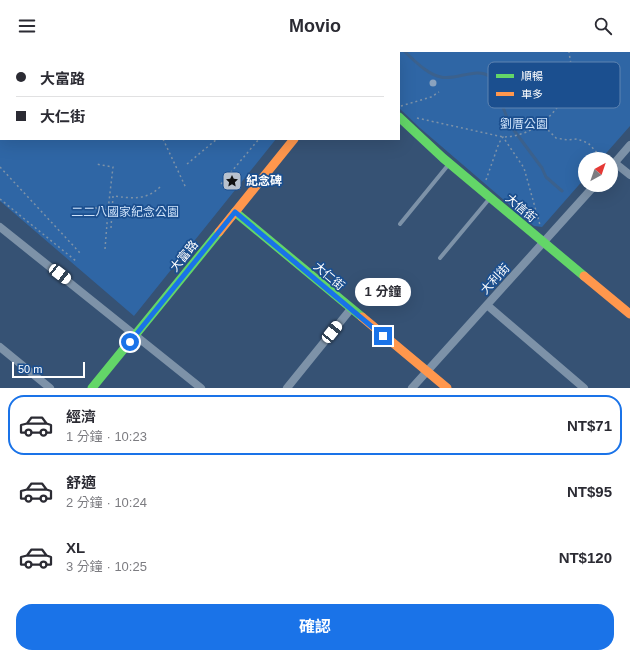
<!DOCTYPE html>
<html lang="zh-TW">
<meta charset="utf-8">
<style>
body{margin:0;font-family:Helvetica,"Noto Sans TC",sans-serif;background:#f2f2f3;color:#2b2b33;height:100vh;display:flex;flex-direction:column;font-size:15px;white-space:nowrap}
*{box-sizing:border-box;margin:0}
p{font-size:13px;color:#7c7c81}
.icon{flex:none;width:22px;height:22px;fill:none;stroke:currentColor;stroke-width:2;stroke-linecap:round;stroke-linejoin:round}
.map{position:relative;height:336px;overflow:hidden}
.drawer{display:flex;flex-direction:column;background:#fff;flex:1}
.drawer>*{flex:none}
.hud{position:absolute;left:0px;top:0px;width:400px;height:88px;box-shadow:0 4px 16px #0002;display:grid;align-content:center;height:88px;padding:0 16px;background:#fff}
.needle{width:26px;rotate:40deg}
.controls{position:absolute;left:578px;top:100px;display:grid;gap:8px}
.controls a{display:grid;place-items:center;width:40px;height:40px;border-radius:50%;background:#fff;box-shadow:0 4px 16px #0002;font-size:20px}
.scale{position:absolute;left:12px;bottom:10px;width:73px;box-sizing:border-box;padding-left:4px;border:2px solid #fff;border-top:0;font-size:11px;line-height:14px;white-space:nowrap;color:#fff;-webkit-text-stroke:3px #1b4f8f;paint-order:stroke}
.end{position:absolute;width:18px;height:18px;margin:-9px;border:5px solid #1a73e8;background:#fff;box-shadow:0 0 0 2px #fff}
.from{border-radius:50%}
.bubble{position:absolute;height:28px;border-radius:14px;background:#fff;box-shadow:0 4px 16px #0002;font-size:13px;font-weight:700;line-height:28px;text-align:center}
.car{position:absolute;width:12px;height:24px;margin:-12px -6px;border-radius:5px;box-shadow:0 0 3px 1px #0007;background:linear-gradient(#fff 24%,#345 0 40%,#fff 0 76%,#345 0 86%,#fff 0)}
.hud b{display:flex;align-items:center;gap:14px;height:38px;font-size:15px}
.hud b+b{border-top:1px solid #e1e1e2}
.hud i{width:10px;height:10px;background:#2b2b33}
ul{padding:7px 0 0;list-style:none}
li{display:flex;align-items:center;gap:12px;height:60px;margin:0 8px 6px;padding:0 8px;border:2px solid transparent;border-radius:16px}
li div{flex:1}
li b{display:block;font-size:15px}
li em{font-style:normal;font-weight:700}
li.active{border-color:#1a73e8}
li>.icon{width:36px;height:36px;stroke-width:1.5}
.cta{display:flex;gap:8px;margin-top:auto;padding:8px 16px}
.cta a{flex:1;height:46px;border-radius:16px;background:#1a73e8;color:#fff;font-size:16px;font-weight:700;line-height:46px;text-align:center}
header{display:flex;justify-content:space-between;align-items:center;height:52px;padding:0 16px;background:#fff;font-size:18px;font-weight:700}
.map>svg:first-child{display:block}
</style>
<header><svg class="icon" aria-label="menu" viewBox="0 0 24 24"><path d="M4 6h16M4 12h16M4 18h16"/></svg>Movio<svg class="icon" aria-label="search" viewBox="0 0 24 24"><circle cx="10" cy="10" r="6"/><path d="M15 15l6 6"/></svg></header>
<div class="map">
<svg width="630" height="336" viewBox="0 0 630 336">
<rect width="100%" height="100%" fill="#365274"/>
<!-- green -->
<path fill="#2f66a5" d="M0,0h319l1,1h-319v86h275l-142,177 -134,-115z
M382,0h248v74l-29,33h-16v19l-43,49 -8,-1 -114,-98 -21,-20v-55z"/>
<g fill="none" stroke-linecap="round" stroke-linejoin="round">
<!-- stream -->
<path stroke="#3b618d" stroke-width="3" d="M405,0c10,9 23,23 36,25 16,4 35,-11 50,0l19,48 32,43 4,9 16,14"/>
<!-- path -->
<path stroke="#7d92a8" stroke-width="1.5" stroke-dasharray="2 3" stroke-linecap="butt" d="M121,0l1,1
M314,0l1,1
M401,54l30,-9 8,-5
M417,66l86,19c31,0 60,-27 68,-57 2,-9 -1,-20 -2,-28
M541,71l15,15 12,2 9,-1 11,4 15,16
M163,87l23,49
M187,112l30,-25
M0,115l81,87
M486,128l13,-37 4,-6 21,31 16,57
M221,132l38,-45
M0,147l76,62
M90,155l18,3 5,-43 -17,-3
M111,176l2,-32c18,2 33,5 47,-9
M105,197l3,-38"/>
<!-- lane -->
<path stroke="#7d92a8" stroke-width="4" d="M400,172l49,-60
M440,206l50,-60"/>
<!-- street -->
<path stroke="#7d92a8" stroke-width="8" d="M331,0l1,1
M364,1l1,-1
M615,111l15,12
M611,115l19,-22
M0,175l201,161
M487,253l97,83
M0,295l50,41
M287,336l63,-78
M412,336l183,-203"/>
<!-- fast -->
<path stroke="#63d668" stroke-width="9" d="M399,65l44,41 141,118
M235,160l127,105
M92,336l127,-156"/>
<!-- slow -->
<path stroke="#ff974d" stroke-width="9" d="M219,180l75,-93
M584,224l46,38
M362,265l85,71"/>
</g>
<!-- trees -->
<circle fill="#8aa2be" cx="433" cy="31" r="3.5"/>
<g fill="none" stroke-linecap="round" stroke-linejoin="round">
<!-- route -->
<path stroke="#1a73e8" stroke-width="5" d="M130,290l105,-130 148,124"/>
</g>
<!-- icons -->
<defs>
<g id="sight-square" transform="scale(1)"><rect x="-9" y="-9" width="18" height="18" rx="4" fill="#b9c2ce" stroke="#1b4f8f"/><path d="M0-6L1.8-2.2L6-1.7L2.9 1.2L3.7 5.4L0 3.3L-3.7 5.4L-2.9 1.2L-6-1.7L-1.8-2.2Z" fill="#111"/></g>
</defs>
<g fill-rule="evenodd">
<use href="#sight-square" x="232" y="129"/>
</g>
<g text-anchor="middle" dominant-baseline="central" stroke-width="3.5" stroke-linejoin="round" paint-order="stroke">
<!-- park labels -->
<g font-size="12" fill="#cfe3fa" stroke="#1b4f8f">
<text x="524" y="72">劉厝公園</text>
<text x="125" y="160">二二八國家紀念公園</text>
</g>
<!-- poi labels -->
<g font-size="12" font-weight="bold" fill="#fff" stroke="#1b4f8f" text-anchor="start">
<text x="246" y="129">紀念碑</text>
</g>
<!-- street labels -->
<g font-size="12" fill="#fff" stroke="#1b4f8f">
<text transform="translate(521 156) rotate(40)">大信街</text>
<text transform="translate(184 204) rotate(-51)">大富路</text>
<text transform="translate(329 224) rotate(40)">大仁街</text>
<text transform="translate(495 227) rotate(-47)">大利街</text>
</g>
</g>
<!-- legend -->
<rect x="488" y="10" width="132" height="46" rx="6" fill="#1b4f8f" stroke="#5f84b1" stroke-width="1"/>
<rect x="496" y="22" width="18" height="4" fill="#63d668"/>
<rect x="496" y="40" width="18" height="4" fill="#ff974d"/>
<g font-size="11" fill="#fff">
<text x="521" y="28">順暢</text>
<text x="521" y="46">車多</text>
</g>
</svg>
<div class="controls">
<a><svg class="needle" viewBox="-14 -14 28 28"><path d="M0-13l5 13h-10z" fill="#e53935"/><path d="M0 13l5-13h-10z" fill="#7c7c81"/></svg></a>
</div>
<div class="scale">50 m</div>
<i class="end from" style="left:130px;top:290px"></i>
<i class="end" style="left:383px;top:284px"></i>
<div class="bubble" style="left:355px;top:226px;width:56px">1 分鐘</div>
<i class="car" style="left:60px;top:222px;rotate:128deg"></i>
<i class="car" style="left:332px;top:280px;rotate:39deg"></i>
<div class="hud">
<b><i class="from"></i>大富路</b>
<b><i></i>大仁街</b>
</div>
</div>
<section class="drawer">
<ul>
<li class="active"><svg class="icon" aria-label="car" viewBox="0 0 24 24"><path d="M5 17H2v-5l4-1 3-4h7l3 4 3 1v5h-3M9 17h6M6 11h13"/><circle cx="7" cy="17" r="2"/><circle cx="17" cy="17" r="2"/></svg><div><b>經濟</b><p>1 分鐘 · 10:23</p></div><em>NT$71</em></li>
<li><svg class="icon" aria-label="car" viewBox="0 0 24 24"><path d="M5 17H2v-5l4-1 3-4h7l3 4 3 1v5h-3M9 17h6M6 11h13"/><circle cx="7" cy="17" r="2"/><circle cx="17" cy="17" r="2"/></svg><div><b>舒適</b><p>2 分鐘 · 10:24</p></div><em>NT$95</em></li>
<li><svg class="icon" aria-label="car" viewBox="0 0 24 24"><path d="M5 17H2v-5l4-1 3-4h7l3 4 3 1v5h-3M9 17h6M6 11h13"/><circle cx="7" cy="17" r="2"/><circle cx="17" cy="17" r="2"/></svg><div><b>XL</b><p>3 分鐘 · 10:25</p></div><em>NT$120</em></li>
</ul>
<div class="cta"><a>確認</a></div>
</section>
